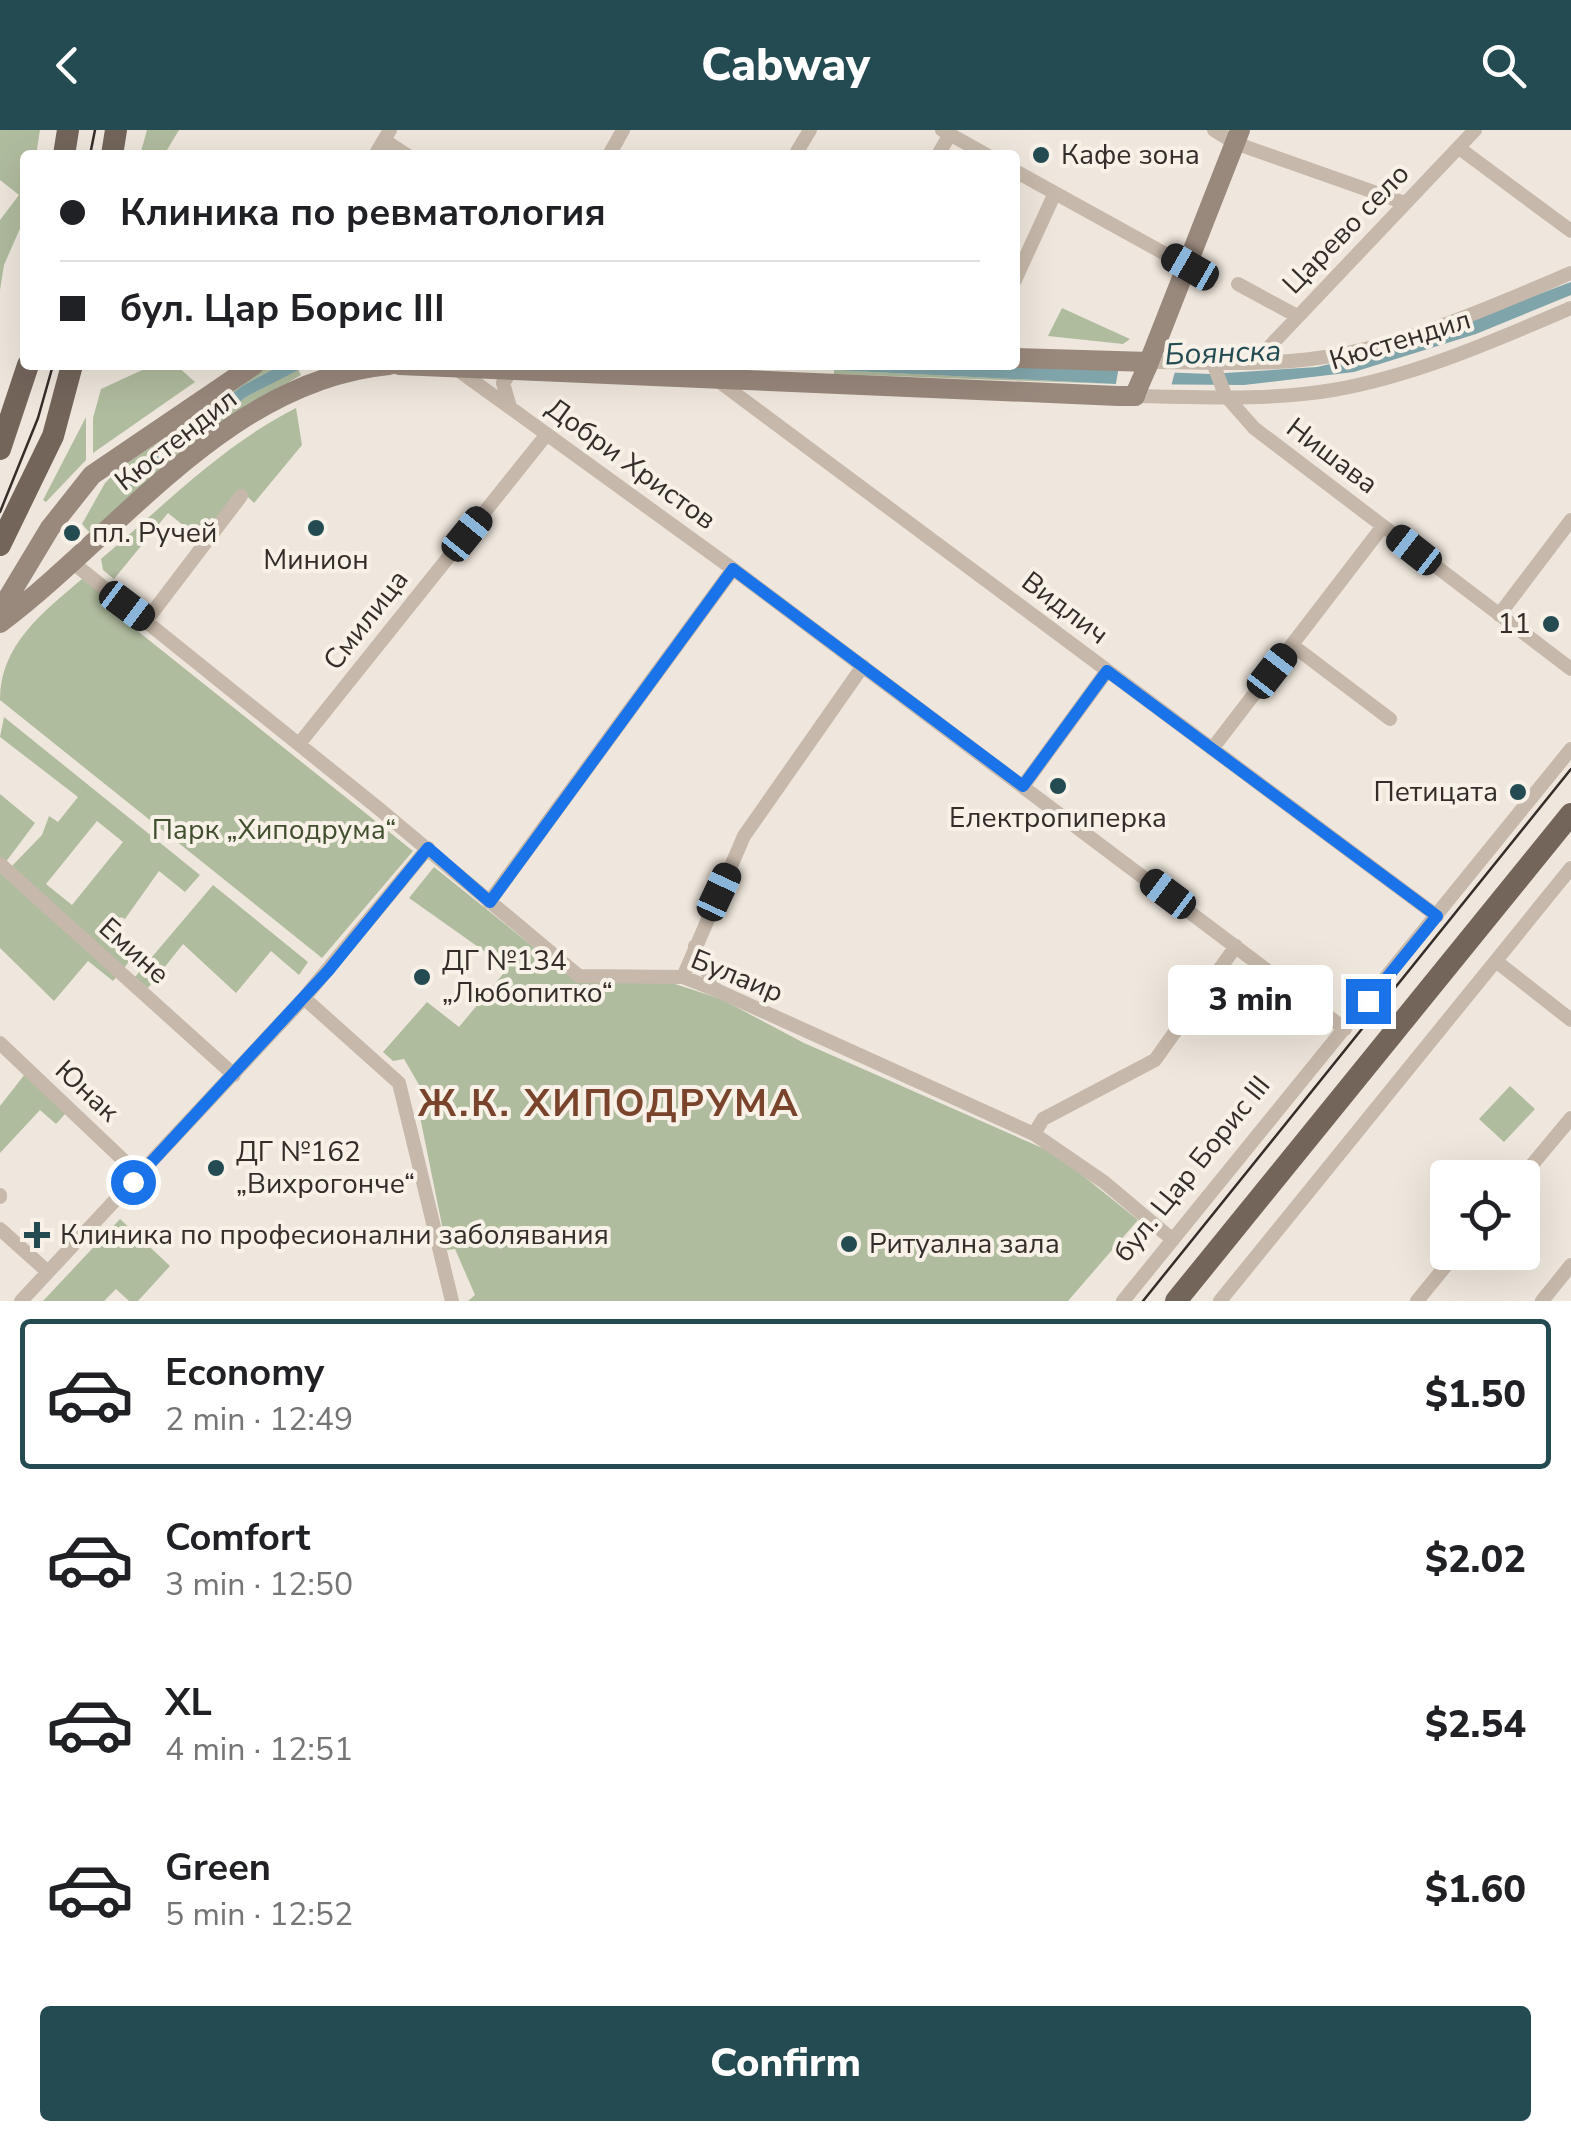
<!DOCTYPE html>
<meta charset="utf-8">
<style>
body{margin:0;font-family:"Nunito Sans",sans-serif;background:#f2f2f2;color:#202124;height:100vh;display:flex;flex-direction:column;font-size:38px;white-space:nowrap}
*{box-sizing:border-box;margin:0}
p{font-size:32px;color:#757577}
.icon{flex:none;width:55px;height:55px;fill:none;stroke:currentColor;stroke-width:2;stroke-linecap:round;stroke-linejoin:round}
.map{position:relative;height:1171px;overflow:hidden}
.side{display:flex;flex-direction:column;background:#fff;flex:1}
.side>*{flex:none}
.hud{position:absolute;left:20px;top:20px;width:1000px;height:220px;border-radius:10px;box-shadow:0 10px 40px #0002;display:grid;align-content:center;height:220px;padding:0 40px;background:#fff}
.tools{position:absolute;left:1430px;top:1030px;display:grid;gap:20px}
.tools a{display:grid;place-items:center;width:110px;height:110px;border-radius:10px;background:#fff;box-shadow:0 10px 40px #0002;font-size:50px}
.end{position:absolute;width:45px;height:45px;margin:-22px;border:12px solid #1a73e8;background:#fff;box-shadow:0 0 0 5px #fff}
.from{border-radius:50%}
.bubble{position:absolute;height:70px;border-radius:10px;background:#fff;box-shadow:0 10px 40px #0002;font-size:32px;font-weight:800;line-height:70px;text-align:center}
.car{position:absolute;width:30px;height:60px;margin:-30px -15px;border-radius:12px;box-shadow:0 0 8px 2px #0007;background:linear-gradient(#222 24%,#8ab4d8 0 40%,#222 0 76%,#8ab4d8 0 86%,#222 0)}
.hud b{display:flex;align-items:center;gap:35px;height:95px;font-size:38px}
.hud b+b{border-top:2px solid #e0e0e0}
.hud i{width:25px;height:25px;background:#202124}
ul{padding:18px 0 0;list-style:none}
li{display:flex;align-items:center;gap:30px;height:150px;margin:0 20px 15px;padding:0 20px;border:5px solid transparent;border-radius:10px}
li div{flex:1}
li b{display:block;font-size:38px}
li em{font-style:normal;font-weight:800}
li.current{border-color:#234b51}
li>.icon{width:90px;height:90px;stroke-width:1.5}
.action{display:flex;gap:20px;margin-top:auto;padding:20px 40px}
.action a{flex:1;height:115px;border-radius:10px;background:#234b51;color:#fff;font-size:40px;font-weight:800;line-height:115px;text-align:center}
header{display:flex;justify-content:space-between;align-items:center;height:130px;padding:0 40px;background:#234b51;color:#fff;font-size:45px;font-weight:800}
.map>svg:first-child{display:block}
</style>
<header><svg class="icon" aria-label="back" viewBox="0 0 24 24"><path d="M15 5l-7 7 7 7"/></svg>Cabway<svg class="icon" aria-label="search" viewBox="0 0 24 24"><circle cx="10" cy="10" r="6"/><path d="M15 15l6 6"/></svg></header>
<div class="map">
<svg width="1571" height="1171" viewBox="0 0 1571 1171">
<rect width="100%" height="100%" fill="#efe7dd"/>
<!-- green -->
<path fill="#b0bc9e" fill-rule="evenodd" d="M0,0h40l-4,25h-11v62l-21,48 -4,25v-70l19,-25 -19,-15z
M147,0h32l-15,25h-24z
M1062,178l68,31 -7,5 -75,-8z
M153,235l24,1 18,16 -102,71v-35l8,-29z
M270,235h11l-39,21 -122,96 5,8 121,-93 52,-28 3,6 -59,34 -153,123 -7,-8 23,-41 14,-14z
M834,240l282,14 -282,-10z
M296,278l6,37 -48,58 -13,-13 -41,49 -32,-26 -54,66 -11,-9 -2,-11c64,-54 120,-113 195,-151z
M86,287v43l-40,42 -3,-2z
M82,449l33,24v10l298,238 -91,107 -322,-258c0,-55 42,-87 82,-121z
M4,587l196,158 -15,17 -26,-21 -34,48 -4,-2 -13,16 26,22 -10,13 -114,-100 32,-33 7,-19 9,6 20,-25 -78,-60zM97,691l26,21 -51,63 -26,-21z
M0,664l35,29 -30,40 -5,-5z
M0,737l118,108 -5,6 -25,-20 -34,40 -54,-53z
M434,737l142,114 96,2 49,16 83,44 252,111 82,66 -70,81h-600l7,-6 -20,-46 -8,1 -29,-143 8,-10 -22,-38 -11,2 -10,-9 44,-50 32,25 49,-59 -99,-70z
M213,755l95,77 -9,13 -28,-24 -35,42 -53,-49 -35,44 -13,-11z
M25,944l41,39 -10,11 -16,-14 -40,43v-47z
M1510,956l25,23 -31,33 -25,-23z
M120,1089l50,47 -32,35h-9l-13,-12 -12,12h-61z"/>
<!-- water -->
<path fill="#7fa4a9" d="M1571,152v13l-95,39 -122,38 -110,13 -128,-1 -386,-19h257l223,9 107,-7 73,-17z
M281,235h27l-62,32 -120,93 -7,-8 123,-96z"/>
<!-- pier -->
<path fill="#efe7dd" d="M1119,236l57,2 -6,22 -55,-1z"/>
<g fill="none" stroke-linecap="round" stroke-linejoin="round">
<!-- street -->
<path stroke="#c6b8aa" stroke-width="14" d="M942,0l45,25
M1214,0l21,13 170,60
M384,10l23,15
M1459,18l112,83
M375,25l15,-25
M609,25l14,-25
M795,25l15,-25
M938,25l12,-21
M1015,41l174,96
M1015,150l40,-87
M1238,154l59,32
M1149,232c56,0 113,4 169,-4 86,-12 173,-51 253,-85
M1254,233l221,-233
M458,240l275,199 612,460
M717,250l720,536
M1225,265l29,33 317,241
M1135,266c66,1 133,5 198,-6 82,-14 163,-50 238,-82
M510,277l-7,-24 10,-15
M72,432l306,246 201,168 104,1 33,13 318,144 70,48 69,58
M1499,485l72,-95
M146,491l95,-125
M1292,515l98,74
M299,614l248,-310
M1212,619l171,-223
M1023,656l84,-115
M0,734l234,211
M489,772l244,-333
M695,816l21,44
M1497,832l74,58
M683,847l61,-141 119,-170
M304,868l95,85 53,218
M0,913l139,132
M1034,1004l9,-15 112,-59 81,-114
M1521,1048l50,-60
M0,1065v2
M0,1099l48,43
M21,1171l283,-303 124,-150
M1123,1171l448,-552
M1220,1171l351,-433
M1417,1171l40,-49
M1542,1171l29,-36"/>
<!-- secondary -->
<path stroke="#99887c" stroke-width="20" d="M1015,228l134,4
M399,235l719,31h17l2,-6
M1147,237l93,-237
M0,481l50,-83 42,-53 162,-110
M0,493c121,-91 228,-243 389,-258"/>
<!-- primary -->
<path stroke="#74655b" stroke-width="22" d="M64,25l4,-25
M112,25l4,-25
M0,319l28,-84
M0,415l53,-109 19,-71
M1176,1171l395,-487"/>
<!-- tram -->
<path stroke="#342d29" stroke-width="2.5" d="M90,25l5,-25
M0,382l38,-94 15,-53
M1143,1171l428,-532"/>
<!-- street-bridge -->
<path stroke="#c6b8aa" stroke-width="14" d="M1215,238l10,27"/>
<!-- secondary-bridge -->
<path stroke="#99887c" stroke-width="20" d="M1137,260l10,-23"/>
</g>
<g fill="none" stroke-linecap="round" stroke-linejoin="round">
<!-- route -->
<path stroke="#1a73e8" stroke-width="12" d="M133,1052l195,-211 100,-123 62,54 243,-333 290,217 84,-115 330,245 -69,85"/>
</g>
<!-- markers -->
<g fill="#234b51" stroke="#f7f1e8" stroke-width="4">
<circle cx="1041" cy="25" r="10"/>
<circle cx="316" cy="398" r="10"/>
<circle cx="72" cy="403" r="10"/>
<circle cx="1551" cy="494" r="10"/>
<circle cx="1058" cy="656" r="10"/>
<circle cx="1518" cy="662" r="10"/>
<circle cx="422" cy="847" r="10"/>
<circle cx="216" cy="1038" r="10"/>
<path d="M32 1090h10v10h10v10h-10v10h-10v-10h-10v-10h10z"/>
<circle cx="849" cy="1114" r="10"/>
</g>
<g text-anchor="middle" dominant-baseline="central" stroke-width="8" stroke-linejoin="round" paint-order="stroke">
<!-- poi labels -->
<g font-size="28" fill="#342d29" stroke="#f7f1e8" text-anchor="start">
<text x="1061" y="25">Кафе зона</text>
<text x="92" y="403">пл. Ручей</text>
<text x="316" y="430" text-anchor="middle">Минион</text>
<text x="1531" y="494" text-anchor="end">11</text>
<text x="1498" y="662" text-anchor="end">Петицата</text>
<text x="1058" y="688" text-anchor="middle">Електропиперка</text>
<text x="442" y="831">ДГ №134<tspan x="442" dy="32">„Любопитко“</tspan></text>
<text x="236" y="1022">ДГ №162<tspan x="236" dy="32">„Вихрогонче“</tspan></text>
<text x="60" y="1105">Клиника по професионални заболявания</text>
<text x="869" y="1114">Ритуална зала</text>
</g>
<!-- street labels -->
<g font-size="28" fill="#342d29" stroke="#f7f1e8">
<text transform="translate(1346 99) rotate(-46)">Царево село</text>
<text transform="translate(1400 210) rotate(-17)">Кюстендил</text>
<text transform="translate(176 310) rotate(-38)">Кюстендил</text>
<text transform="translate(1332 326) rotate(37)">Нишава</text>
<text transform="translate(631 334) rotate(36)">Добри Христов</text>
<text transform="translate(1065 478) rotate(37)">Видлич</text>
<text transform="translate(366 490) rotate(-52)">Смилица</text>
<text transform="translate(134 821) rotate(42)">Емине</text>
<text transform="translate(737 846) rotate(22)">Булаир</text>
<text transform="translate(87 961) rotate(43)">Юнак</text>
<text transform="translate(1192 1039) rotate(-51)">бул. Цар Борис III</text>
</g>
<!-- park labels -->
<g font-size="28" fill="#424f2f" stroke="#f7f1e8">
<text x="274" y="700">Парк „Хиподрума“</text>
</g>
<!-- water labels -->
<g font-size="30" font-style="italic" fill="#234b51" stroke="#f7f1e8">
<text transform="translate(1223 223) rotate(-2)">Боянска</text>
</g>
<!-- district labels -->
<g font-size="38" font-weight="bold" letter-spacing="2.5" fill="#7a432b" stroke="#f7f1e8">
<text x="609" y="973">Ж.К. ХИПОДРУМА</text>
</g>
</g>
</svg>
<div class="tools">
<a><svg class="icon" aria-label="locate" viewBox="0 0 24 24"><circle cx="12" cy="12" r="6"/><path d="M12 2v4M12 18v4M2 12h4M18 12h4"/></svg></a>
</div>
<i class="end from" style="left:133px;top:1052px"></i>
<i class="end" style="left:1368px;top:871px"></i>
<div class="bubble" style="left:1168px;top:835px;width:165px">3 min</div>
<i class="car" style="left:1190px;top:137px;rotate:300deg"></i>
<i class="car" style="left:467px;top:404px;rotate:39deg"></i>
<i class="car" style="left:1414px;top:420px;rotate:308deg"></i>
<i class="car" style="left:127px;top:476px;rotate:127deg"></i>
<i class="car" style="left:1272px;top:541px;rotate:38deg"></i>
<i class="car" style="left:719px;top:762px;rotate:25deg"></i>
<i class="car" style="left:1168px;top:764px;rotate:307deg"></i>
<div class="hud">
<b><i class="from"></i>Клиника по ревматология</b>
<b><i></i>бул. Цар Борис III</b>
</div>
</div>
<section class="side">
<ul>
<li class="current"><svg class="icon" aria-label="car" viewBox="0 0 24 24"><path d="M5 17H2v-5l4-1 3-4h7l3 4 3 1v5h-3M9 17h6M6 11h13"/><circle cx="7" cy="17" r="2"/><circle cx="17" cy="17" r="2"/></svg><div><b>Economy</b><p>2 min · 12:49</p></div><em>$1.50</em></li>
<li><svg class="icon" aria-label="car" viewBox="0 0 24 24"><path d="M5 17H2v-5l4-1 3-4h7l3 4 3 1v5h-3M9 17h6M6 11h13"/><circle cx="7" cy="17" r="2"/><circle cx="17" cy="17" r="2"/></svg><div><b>Comfort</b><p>3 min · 12:50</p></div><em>$2.02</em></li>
<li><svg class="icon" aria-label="car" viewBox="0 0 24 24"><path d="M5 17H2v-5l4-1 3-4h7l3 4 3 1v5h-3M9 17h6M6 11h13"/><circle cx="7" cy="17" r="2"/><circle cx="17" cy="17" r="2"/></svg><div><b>XL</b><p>4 min · 12:51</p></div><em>$2.54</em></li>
<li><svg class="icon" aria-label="car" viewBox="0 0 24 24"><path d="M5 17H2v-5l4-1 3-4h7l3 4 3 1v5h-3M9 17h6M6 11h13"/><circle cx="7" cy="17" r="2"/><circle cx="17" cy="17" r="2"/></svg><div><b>Green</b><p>5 min · 12:52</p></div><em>$1.60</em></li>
</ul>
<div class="action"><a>Confirm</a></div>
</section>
